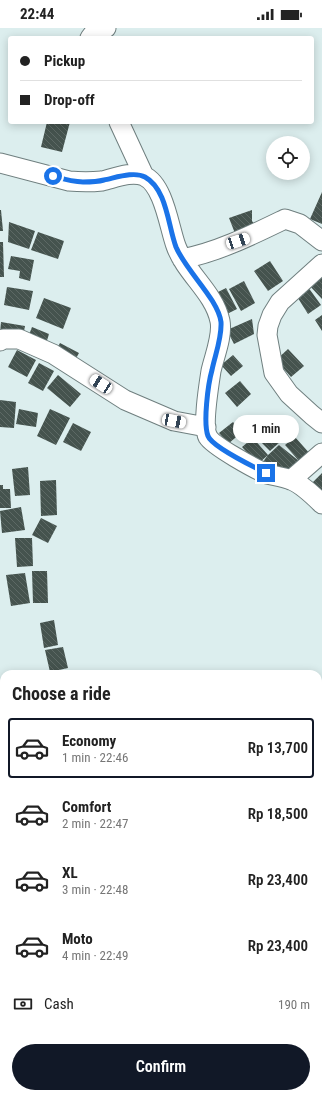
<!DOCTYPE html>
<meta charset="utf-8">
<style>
body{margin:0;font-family:"Roboto Condensed",sans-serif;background:#f2f2f2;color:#222;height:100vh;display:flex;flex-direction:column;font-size:15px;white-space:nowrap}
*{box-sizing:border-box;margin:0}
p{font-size:13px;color:#767676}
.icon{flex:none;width:22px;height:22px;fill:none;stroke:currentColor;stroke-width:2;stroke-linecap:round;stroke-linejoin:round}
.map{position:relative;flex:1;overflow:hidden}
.sheet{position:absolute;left:0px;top:642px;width:322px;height:428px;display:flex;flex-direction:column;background:#fff;border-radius:12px 12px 0 0;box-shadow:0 2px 10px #0003}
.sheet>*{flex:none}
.guide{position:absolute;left:8px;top:8px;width:306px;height:88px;border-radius:4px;box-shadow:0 2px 10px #0003;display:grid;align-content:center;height:88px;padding:0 12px;background:#fff}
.controls{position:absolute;left:266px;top:108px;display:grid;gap:8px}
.controls a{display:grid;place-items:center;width:44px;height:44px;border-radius:50%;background:#fff;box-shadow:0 2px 10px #0003;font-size:20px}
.end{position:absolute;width:18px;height:18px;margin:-9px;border:5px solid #1a73e8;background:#fff;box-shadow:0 0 0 2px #fff}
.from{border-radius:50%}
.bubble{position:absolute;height:28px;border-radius:14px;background:#fff;box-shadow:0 2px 10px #0003;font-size:13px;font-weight:600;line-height:28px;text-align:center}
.car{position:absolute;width:12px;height:24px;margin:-12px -6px;border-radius:5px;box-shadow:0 0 3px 1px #0007;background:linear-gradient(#fff 24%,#345 0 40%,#fff 0 76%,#345 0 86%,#fff 0)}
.guide b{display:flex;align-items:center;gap:14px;height:38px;font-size:15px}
.guide b+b{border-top:1px solid #e0e0e0}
.guide i{width:10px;height:10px;background:#222}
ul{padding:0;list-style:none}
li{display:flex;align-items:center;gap:12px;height:60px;margin:0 8px 6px;padding:0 4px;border:2px solid transparent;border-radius:4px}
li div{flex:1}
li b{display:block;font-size:15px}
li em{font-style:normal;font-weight:600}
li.selected{border-color:#111827}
li>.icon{width:36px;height:36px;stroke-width:1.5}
h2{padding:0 12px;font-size:18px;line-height:48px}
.pay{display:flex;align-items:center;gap:10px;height:44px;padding:0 12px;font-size:15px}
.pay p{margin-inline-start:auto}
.primary-button{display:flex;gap:8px;margin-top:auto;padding:8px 12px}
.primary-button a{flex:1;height:46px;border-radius:24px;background:#111827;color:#fff;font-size:16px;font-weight:600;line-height:46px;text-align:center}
.status{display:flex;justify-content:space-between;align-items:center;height:28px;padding:0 20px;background:#fff;direction:ltr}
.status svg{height:11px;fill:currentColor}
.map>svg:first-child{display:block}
</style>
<div class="status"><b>22:44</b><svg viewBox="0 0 49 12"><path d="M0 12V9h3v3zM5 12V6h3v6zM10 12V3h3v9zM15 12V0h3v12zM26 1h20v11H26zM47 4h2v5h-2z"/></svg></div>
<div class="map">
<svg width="322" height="1070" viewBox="0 0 322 1070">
<defs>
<pattern id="building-back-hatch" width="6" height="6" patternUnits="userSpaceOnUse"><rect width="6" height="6" fill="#45534e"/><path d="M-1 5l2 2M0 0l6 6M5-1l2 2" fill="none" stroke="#5d6965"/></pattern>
</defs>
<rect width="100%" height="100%" fill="#dceeee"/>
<!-- building -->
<path fill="url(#building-back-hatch)" d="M47,94h23l-8,30 -21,-5z
M303,125h4l-1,11h-3z
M322,164v32l-12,-5z
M0,182h1l2,21h-3z
M252,182v11l8,11 -22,9 -9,-23z
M9,194l26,9 -6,18 -21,-7z
M38,204l26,9 -6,18 -27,-9z
M0,214h3l1,35h-4z
M11,228l23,4 -4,21 -11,-3 1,-7 -12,-2z
M270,233l13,20 -15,10 -14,-20z
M322,248v23l-14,-15z
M244,253l11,22 -14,8 -12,-22z
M7,259l26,4 -4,19 -25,-5z
M308,259l13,18 -13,9 -12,-19z
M226,260l11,21 -14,7 -11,-21z
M44,270l27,10 -8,21 -27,-11z
M322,287v16l-7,-11z
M252,291l2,15 -20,10 -7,-14z
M1,294l24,4 -2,11 -23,-4z
M32,299l17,7 -4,13 -18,-7z
M60,315l19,10 -5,9 -19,-10z
M288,321l16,17 -13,11 -15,-17z
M17,322l19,10 -9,17 -19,-10z
M233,327l10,11 -12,10 -10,-11z
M39,335l15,8 -11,20 -15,-8z
M58,347l23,19 -11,13 -23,-19z
M240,353l11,13 -14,13 -12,-14z
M0,372l16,2 -2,26 -14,-1z
M19,381l19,4 -2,14 -20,-3z
M50,381l20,9 -14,27 -19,-9z
M233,394l9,10 -14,12 -9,-11z
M73,395l18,9 -10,19 -18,-9z
M269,399l13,13 -12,11 -13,-13z
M295,409l16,18 -6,1 -6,5v4l-12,11 -11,-11 -6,6 -8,-8 6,-8 11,-10 20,16 -14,-16z
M253,410l15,17 -10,9 -16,-17z
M28,439l2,28 -15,1 -3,-27z
M322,445v36l-12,-24z
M56,452l1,35 -16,1 -1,-35z
M0,457h3v4h7l1,19h-11z
M21,479l4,23 -23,3 -2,-22z
M41,490l16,8 -9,17 -16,-8z
M15,510h17l1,28 -16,1z
M32,543h15l1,32h-15z
M25,545l5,30 -19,3 -5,-31z
M54,592l4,25 -14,3 -4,-25z
M63,619l5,21 -18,4 -5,-22z"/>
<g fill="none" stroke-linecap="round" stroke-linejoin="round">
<!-- minor casing -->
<g stroke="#6f7f7f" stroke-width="21">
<path id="minor" d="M90,10l3,-4 13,-6
M119,94l25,54
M0,135l69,18c11,1 23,1 33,0 13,-3 29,-10 42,-5 20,9 25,51 32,70 10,28 38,46 44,75 3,15 -6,36 -9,50 -2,13 -9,56 -3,66 5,9 49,33 59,37 8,2 16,3 24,6 10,4 23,16 31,24
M182,231c36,-7 70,-24 103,-40l15,5 22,17
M322,236l-42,38 -8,13 -4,11 -1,9 7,38 15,21 23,21 10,8
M0,313l3,-2h16l34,15 72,46 49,21 32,6
M291,452l31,-27"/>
</g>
<!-- minor -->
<use href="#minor" stroke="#fff" stroke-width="19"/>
</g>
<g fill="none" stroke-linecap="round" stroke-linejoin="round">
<!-- route -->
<path stroke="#1a73e8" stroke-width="5" d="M53,148c10,3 19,6 30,6 6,0 14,0 21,-2 11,-2 30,-9 41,-3 22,12 23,49 31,70 10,24 42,52 45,75 1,16 -6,33 -9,48 -4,14 -9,53 -4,66 4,11 46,31 58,37"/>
</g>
</svg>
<div class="controls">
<a><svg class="icon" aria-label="locate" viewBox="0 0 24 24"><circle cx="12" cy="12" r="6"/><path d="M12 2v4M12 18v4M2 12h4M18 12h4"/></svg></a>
</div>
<i class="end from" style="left:53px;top:148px"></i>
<i class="end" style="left:266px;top:445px"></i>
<div class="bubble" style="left:233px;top:387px;width:66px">1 min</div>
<i class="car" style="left:238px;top:213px;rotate:72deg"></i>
<i class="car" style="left:101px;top:356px;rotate:303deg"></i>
<i class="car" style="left:174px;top:393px;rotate:101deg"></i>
<div class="guide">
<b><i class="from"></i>Pickup</b>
<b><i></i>Drop-off</b>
</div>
<section class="sheet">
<h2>Choose a ride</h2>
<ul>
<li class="selected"><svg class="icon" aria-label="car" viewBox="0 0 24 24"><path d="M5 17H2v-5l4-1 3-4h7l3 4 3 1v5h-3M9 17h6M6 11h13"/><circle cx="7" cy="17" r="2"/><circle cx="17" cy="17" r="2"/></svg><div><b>Economy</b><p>1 min · 22:46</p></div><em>Rp 13,700</em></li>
<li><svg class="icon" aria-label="car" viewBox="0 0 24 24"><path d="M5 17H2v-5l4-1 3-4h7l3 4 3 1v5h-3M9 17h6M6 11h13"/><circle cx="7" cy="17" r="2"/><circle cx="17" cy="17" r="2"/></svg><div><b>Comfort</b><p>2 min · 22:47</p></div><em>Rp 18,500</em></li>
<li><svg class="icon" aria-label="car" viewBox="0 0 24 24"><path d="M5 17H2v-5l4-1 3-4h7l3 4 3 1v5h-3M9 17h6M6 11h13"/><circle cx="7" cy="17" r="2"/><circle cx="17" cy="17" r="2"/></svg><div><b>XL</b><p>3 min · 22:48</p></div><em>Rp 23,400</em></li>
<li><svg class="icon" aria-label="car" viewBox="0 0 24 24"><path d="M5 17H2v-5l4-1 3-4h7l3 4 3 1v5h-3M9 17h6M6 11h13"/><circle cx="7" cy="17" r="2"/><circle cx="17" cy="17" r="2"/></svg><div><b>Moto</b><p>4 min · 22:49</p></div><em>Rp 23,400</em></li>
</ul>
<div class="pay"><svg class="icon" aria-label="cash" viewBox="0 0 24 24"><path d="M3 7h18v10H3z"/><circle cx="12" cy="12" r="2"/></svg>Cash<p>190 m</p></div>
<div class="primary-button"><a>Confirm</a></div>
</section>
</div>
